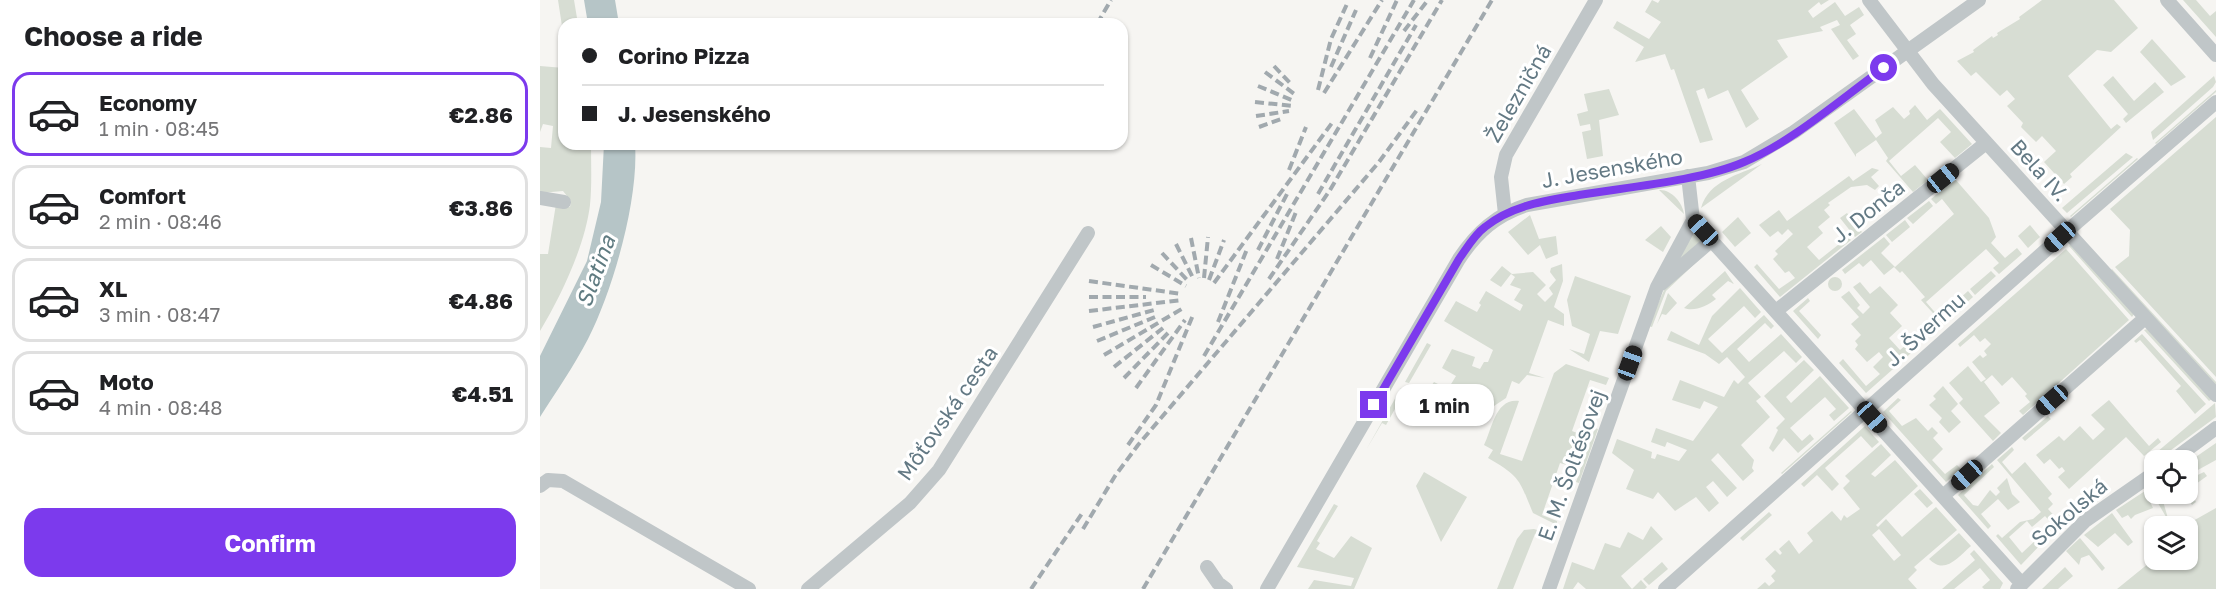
<!DOCTYPE html>
<meta charset="utf-8">
<style>
body{margin:0;font-family:"Golos Text",sans-serif;background:#f6f6f6;color:#202124;height:100vh;display:flex;flex-direction:column;font-size:22px;white-space:nowrap}
*{box-sizing:border-box;margin:0}
p{font-size:20px;color:#757577}
.icon{flex:none;width:33px;height:33px;fill:none;stroke:currentColor;stroke-width:2;stroke-linecap:round;stroke-linejoin:round}
.map{position:relative;flex:1;overflow:hidden}
.drawer{display:flex;flex-direction:column;background:#fff;width:540px}
.drawer>*{flex:none}
.guide{position:absolute;left:18px;top:18px;width:570px;height:132px;border-radius:18px;box-shadow:0 2px 4px #0004;display:grid;align-content:center;height:132px;padding:0 24px;background:#fff}
.tools{position:absolute;left:1604px;top:450px;display:grid;gap:12px}
.tools a{display:grid;place-items:center;width:54px;height:54px;border-radius:12px;background:#fff;box-shadow:0 2px 4px #0004;font-size:30px}
.end{position:absolute;width:27px;height:27px;margin:-14px;border:8px solid #7c3aed;background:#fff;box-shadow:0 0 0 3px #fff}
.from{border-radius:50%}
.bubble{position:absolute;height:42px;border-radius:18px;background:#fff;box-shadow:0 2px 4px #0004;font-size:20px;font-weight:700;line-height:42px;text-align:center}
.car{position:absolute;width:18px;height:36px;margin:-18px -9px;border-radius:8px;box-shadow:0 0 4px 2px #0007;background:linear-gradient(#222 24%,#8ab4d8 0 40%,#222 0 76%,#8ab4d8 0 86%,#222 0)}
.guide b{display:flex;align-items:center;gap:21px;height:57px;font-size:22px}
.guide b+b{border-top:2px solid #e0e0e0}
.guide i{width:15px;height:15px;background:#202124}
ul{padding:0;list-style:none}
li{display:flex;align-items:center;gap:18px;height:84px;margin:0 12px 9px;padding:0 12px;border:3px solid #e0e0e0;border-radius:18px}
li div{flex:1}
li b{display:block;font-size:22px}
li em{font-style:normal;font-weight:700}
li.selected{border-color:#7c3aed}
li>.icon{width:54px;height:54px;stroke-width:1.5}
h2{padding:0 24px;font-size:27px;line-height:72px}
.primary-button{display:flex;gap:12px;margin-top:auto;padding:12px 24px}
.primary-button a{flex:1;height:69px;border-radius:18px;background:#7c3aed;color:#fff;font-size:24px;font-weight:700;line-height:69px;text-align:center}
main{display:flex;flex:1;min-height:0}
.map>svg:first-child{display:block}
</style>
<main>
<section class="drawer">
<h2>Choose a ride</h2>
<ul>
<li class="selected"><svg class="icon" aria-label="car" viewBox="0 0 24 24"><path d="M5 17H2v-5l4-1 3-4h7l3 4 3 1v5h-3M9 17h6M6 11h13"/><circle cx="7" cy="17" r="2"/><circle cx="17" cy="17" r="2"/></svg><div><b>Economy</b><p>1 min · 08:45</p></div><em>€2.86</em></li>
<li><svg class="icon" aria-label="car" viewBox="0 0 24 24"><path d="M5 17H2v-5l4-1 3-4h7l3 4 3 1v5h-3M9 17h6M6 11h13"/><circle cx="7" cy="17" r="2"/><circle cx="17" cy="17" r="2"/></svg><div><b>Comfort</b><p>2 min · 08:46</p></div><em>€3.86</em></li>
<li><svg class="icon" aria-label="car" viewBox="0 0 24 24"><path d="M5 17H2v-5l4-1 3-4h7l3 4 3 1v5h-3M9 17h6M6 11h13"/><circle cx="7" cy="17" r="2"/><circle cx="17" cy="17" r="2"/></svg><div><b>XL</b><p>3 min · 08:47</p></div><em>€4.86</em></li>
<li><svg class="icon" aria-label="car" viewBox="0 0 24 24"><path d="M5 17H2v-5l4-1 3-4h7l3 4 3 1v5h-3M9 17h6M6 11h13"/><circle cx="7" cy="17" r="2"/><circle cx="17" cy="17" r="2"/></svg><div><b>Moto</b><p>4 min · 08:48</p></div><em>€4.51</em></li>
</ul>
<div class="primary-button"><a>Confirm</a></div>
</section>
<div class="map">
<svg width="1676" height="589" viewBox="0 0 1676 589">
<rect width="100%" height="100%" fill="#f6f5f2"/>
<!-- green -->
<path fill="#d7ddd3" fill-rule="evenodd" d="M18,0h16l4,24h-14v15z
M1112,0l6,3 2,-3h169l-8,5 -2,-3 -11,9 5,7 22,-16 10,14 14,-9 5,8 -14,10 6,9 -9,6 12,16 -6,4 -22,-31 9,-4 -3,-5 -17,7 3,4 -46,9 11,17 -47,33 18,29 -13,9 -18,-38 -20,9 -4,-11 -8,3 17,49 -13,3 -26,-74 -3,1 -6,-16 -30,8 9,-15 -31,-19 4,-7 32,18 12,-17 -16,-10z
M1502,0h72l24,28 -27,24 -14,-2 -29,26 43,53 6,-5 4,3 -51,47 2,3 -8,7 -20,-22 12,-11 -14,-15 -6,6 -15,-15 2,-4 -16,-17 8,-7 -8,-9 -7,6 -24,-24 -5,4 -14,-15 17,-9 -1,-2 19,-14 1,2 5,-3 -1,-2 23,-14 -1,-2z
M1643,0h13l14,16 6,-5v26z
M1612,39l34,38 -15,9 -31,-34z
M0,66l24,2v76h27c0,20 1,41 -1,61 -5,41 -29,91 -50,126v-77h8l8,-50 14,3 1,-6 -8,-10 -23,2v-46l11,1 2,-22 -10,-2 -3,8z
M1573,76l21,25 21,-19 9,10 -38,31 -3,-4 5,-5 -25,-29z
M1674,76l2,6 -3,5 -60,53 -2,-8z
M1069,89l10,26 -20,5 4,36 -16,3 -5,-27 9,-2 -1,-6 -10,2 -3,-12 11,-3 -4,-17z
M1676,90v2l-60,52 -1,-1z
M1375,105l12,15 13,-11 32,35 -17,14 -15,-16 11,-10 -13,-14 -49,43 12,15 14,-11 13,15 -15,12 -27,-31 2,-3 -12,-18 -20,14v3l-22,-34 20,-14 22,29 6,-5 -7,-13 18,-13 11,12 6,-5 -1,-3z
M1676,117v260l-101,-110 14,-11 1,-26 -20,-21z
M1586,153l7,4 -66,56 -5,-5z
M1597,158l1,1 -67,58 -1,-1z
M1222,164l-61,44c8,-28 38,-33 61,-44z
M1332,168l7,2 -8,7 8,9 -4,4 -8,-5 -16,2 -23,16 2,2 -6,5 6,7 -12,10 5,6 -16,14 12,13 29,-23 3,3 -71,57 -26,-30 3,-3 22,25 16,-11 -6,-7 -4,2 -12,-14 5,-5 -3,-3 18,-17 -5,-5 -6,6 -4,-4 -8,6 -11,-12 20,-15 8,11 62,-45 4,5z
M1415,179l34,39 7,19 -5,6 14,15 12,-10 5,6 -23,20 -6,-6 6,-5 -13,-14 -60,53 13,15 6,-5 5,6 -7,6 -22,-24 4,-3 -23,-26 -2,2 -6,-6 -10,8 -13,-15 -8,7 -4,-4 -14,11 -3,-4 42,-33 6,7 -9,9 14,14 59,-53 -12,-15 -6,5 -5,-5z
M1119,190c12,-1 24,13 25,24z
M1389,201l4,5 -20,18 -6,-6z
M1307,213l15,19 -7,5 -15,-19z
M990,215l9,24 17,-3 2,18 -12,5 -6,-14 -12,10 -20,-23z
M1198,217l13,16 -16,14 -13,-15z
M1365,220l5,7 -18,15 -6,-7z
M1490,225l10,12 -12,11 -10,-12z
M1121,226l10,11 -8,15 -18,-12z
M1154,230l8,8v4l-24,20z
M1531,244l63,70 -2,3 -63,-71z
M1526,249l63,71 -106,95 -4,-4 11,-9 -5,-6 2,-2 -15,-17 -10,9 -10,-11 -8,7 16,21 -16,13 17,17 -8,8 -34,-38 4,-4 -14,-16 19,-17 13,16 5,-3 -14,-17 8,-7 3,3 4,-3 -3,-4 7,-7 -6,-6 -5,4 -6,-7 -14,12 -2,-3z
M1167,252l-41,39 -14,36 -4,-1 17,-38z
M1022,264l1,17 -9,26 10,7v12l-16,-6 -19,53 16,5 -18,-3 -8,9 -7,-3 -6,17 -21,14 -16,-4 4,-15 -6,-1 -1,7 -15,-9 -2,4 -20,-5 5,-7 14,7 8,-13 -14,-8 10,-19 23,8 -3,9 8,3 4,-7h4l5,-12 -49,-29 12,-20 21,11 4,-7 -2,-2 7,-12 34,20 3,-6 -9,-5 7,-11 -11,-4 5,-8 -4,-3 -10,13 -11,-7 12,-14 10,8 21,-2 13,13 -9,9 8,8 8,-8 -4,-6 7,-8 -6,-8 1,-4z
M1572,269l104,113v4l-106,-115z
M1185,271l9,13 -6,-3 -16,14 4,4c-9,7 -22,13 -32,9z
M1451,271l5,5 -21,19 -5,-6z
M1035,276l56,20 -13,38 -18,-3 -11,31 -20,-13 15,5 6,-20 -18,-8 -5,-26z
M1288 284a7 7 0 1 1 14 0a7 7 0 1 1-14 0Z
M1320,282l10,12 10,-8 18,19 -8,8 12,13 -13,12 11,12 13,-11 6,7 -53,47 -27,-30 4,-4 23,27 14,-12 -7,-7 10,-10 -4,-5 -12,10 -12,-13 3,-4 -3,-4 6,-6 -10,-11 8,-7 -18,-20 8,-6 11,14 -3,3 6,6 7,-7 -17,-20z
M1200,288l21,24 -6,6 -11,-12 -36,33 14,14 42,-38 10,11 -3,3 -6,-6 -28,26 12,13 32,-28 21,23 -6,6 -12,-12 -36,32 13,14 -5,4 14,16 -29,28 13,15 -2,8 2,3 -11,10 -25,-28 -7,7 26,28 -10,9 -14,-16 -7,6 13,16 -10,9 -13,-15 -21,14 -17,-19 -5,7 -27,-10 8,-19 -22,-17 5,-14 35,13 -1,6 4,1 2,-5 22,7 8,-11 -20,-8 -2,5 -14,-5 5,-14 37,13 25,-34 -14,-6 -4,8 -28,-9 8,-20 44,17 10,-17 4,4 7,-7 -18,-20 -8,7 -14,-10 -38,-14 4,-9 28,14 13,-29z
M1428,291l5,6 -20,18 -5,-6z
M1128,293l9,10 -11,12 -4,-1 -5,10z
M1268,298l2,3 -11,10 22,24 -3,4 -25,-28z
M1607,329l65,70 -3,2 -65,-71z
M1602,334l64,70 -11,10 -19,-23 5,-5 -41,-46 -4,3 -2,-2z
M887,343l4,2 -22,38 -4,-1z
M1264,360l10,10 -28,27 5,6 29,-27 29,32 -15,13 -5,-6 7,-6 -11,-12 -35,31 12,13 8,-7 4,5 -16,14 -14,-15 -11,14 -4,-4 9,-18 -2,-2 9,-9 -21,-23z
M1026,364l43,14 -3,7 -16,-5 -18,51 15,6 -10,31 -17,-5 -18,52 15,6v4l-24,-12c-14,-33 -12,-36 -45,-55l5,-8 -9,-5c8,-15 11,-47 35,-44l-19,53 22,7 32,-88z
M1403,386l15,18 -7,7 10,11 -12,11 -10,-11 3,-4 -13,-13 7,-6 -3,-3z
M861,388l4,3 -19,34 -4,-2 -16,27z
M1358,398l3,2 -12,11 13,15 14,-8 12,13 4,-4 6,6 -5,5 10,11 -11,11 13,14 12,-9 4,4 -15,13 -63,-70z
M1569,400l40,46 9,-8 3,4 -17,14 -18,-19 -57,52 -11,-12 7,-6 -3,-4 -3,2 -9,-10 -6,5 -8,-9 23,-19 5,5 16,-15 13,14 12,-11 -14,-14z
M1675,403l1,14 -68,50 -4,-4z
M1311,411l1,1 -70,62 -1,-1z
M1508,416l3,3 -26,22 -3,-3z
M1325,426l14,16 -7,6 -11,-12 -36,32 14,16 -7,7 -15,-16 -13,12 -3,-3z
M1055,428l3,1 -19,54 -3,-1z
M1676,443v17l-29,16v-13z
M1341,444l10,11 -20,19 4,3 20,-17 23,26 -42,39 2,2 8,-8 16,18 34,-30 21,23 -43,37 3,3 -9,9 9,10h-160l8,-7 4,4 6,-5 -4,-5 5,-5 -11,-12 10,-9 5,5 2,-2 -3,-4 10,-9 10,14 14,-13 -6,-8 25,-22 9,10 3,-6 3,3 13,-9 -17,-21 7,-7 -5,-5zM1339,529l22,26 -7,6 -22,-26z
M1472,447l2,3 -12,12 10,12 13,-12 27,32 -4,4 5,6 -5,5 11,12 28,-24 4,3 -29,25 -3,-4 -6,4 -8,-9 -13,11 -5,-6 -18,16 13,16 18,-17 4,5 -23,24 -25,-29 2,-2 4,4 18,-16 13,-3 8,-7 -44,-52z
M1452,464l2,3 -30,28 9,10 5,1 12,-16 6,6 4,-4 -3,-4 10,-10 5,16 8,8 -12,8 -10,-11 -17,15 10,12 -3,3 -30,-34z
M884,472l43,25 -26,45 -25,-56z
M1664,472l3,4 -18,13 7,13 -4,3 -7,-11h2v-14z
M1380,489l13,14 -6,5 -13,-14z
M1605,491l8,17 -18,7 -4,4 -3,-4 -6,3 -6,-8z
M1624,494l10,1 -11,6 6,21 -14,-24z
M794,504l4,2 -21,35 3,2 -4,6 18,9 17,-22 21,12 -18,41h-46l6,-9 37,6 3,-8 -57,-11z
M1676,508v81h-99l37,-30 33,1v-34h-3z
M1229,512l3,3 -29,26 -3,-3z
M1572,513l21,29 -5,4 -13,-13 -17,14 -14,-12z
M1111,526l12,13 -42,37 11,13 9,-9 6,7 -2,2h-59l-8,-7 -5,7h-10l9,-27 22,8 11,-27 15,5 8,-16 15,8z
M994,529l19,6 -2,5 -16,-6 -22,55h-16l20,-50 7,-9z
M1419,533l12,13c-14,12 -26,29 -42,13z
M1540,538l25,30 -3,3 -13,-16 -8,3 -2,7 -13,-14z
M1434,550l29,33 -3,6h-16l-2,-2 8,-7 -10,-12 -26,21h-12l33,-29 -5,-6z
M1122,562l6,7 -19,16 -6,-6z
M1525,567l8,9 -15,13h-16z"/>
<!-- water -->
<path fill="#b6c5c7" d="M44,0h31l4,24h-31z
M64,144h31c4,55 -22,146 -47,195 -14,27 -32,53 -48,78v-61l47,-95 14,-59z"/>
<g fill="none" stroke-linecap="round" stroke-linejoin="round">
<!-- minor -->
<path stroke="#c0c6c8" stroke-width="14" d="M1329,0l64,84 283,311
M1627,0l49,55
M1148,176l5,44 329,364
M0,198l24,4
M965,214l-4,-37 5,-22 90,-155
M1121,284l51,-44
M1236,311l210,-168
M1633,460l43,-32
M0,486l8,-6 15,1 186,108
M1403,496l202,-178
M667,567l11,16 8,6
M268,589l102,-86 29,-33 149,-237
M727,589l192,-330c18,-27 37,-44 68,-54l181,-32 36,-11 50,-30 185,-132
M1009,589l108,-302 36,-67
M1125,589l409,-364 142,-123
M1477,589l68,-68 69,-48"/>
<!-- rail -->
<path stroke="#a1a9ae" stroke-width="4" stroke-dasharray="9 4.5" stroke-linecap="butt" d="M557,24l14,-24
M864,31l24,-31
M830,58l27,-58
M734,66l17,18
M791,67l25,-57
M725,72l32,24
M718,86l36,15
M778,90l13,-51 16,-35
M784,93l58,-93
M715,102l38,4
M716,116l33,-5
M719,127l25,-9
M749,170l17,-43
M778,194l98,-169
M651,238l8,40
M636,244l18,36
M718,250l29,-56
M622,253l27,29
M737,259l19,-47
M611,265l35,21
M664,278l4,-41
M729,279l61,-89 112,-190
M669,280l15,-40
M549,281l93,13
M674,283l118,-160
M549,297h57
M549,311l93,-11
M678,322l29,-73
M553,327l61,-17
M557,341l58,-24
M564,355l81,-48
M664,356l210,-356
M574,367l49,-39
M584,378l44,-45
M596,388l49,-68
M588,445l28,-40 37,-90
M543,529l32,-53 23,-31 241,-283 38,-52
M491,589l52,-77
M603,589l349,-589"/>
</g>
<g fill="none" stroke-linecap="round" stroke-linejoin="round">
<!-- route -->
<path stroke="#7c3aed" stroke-width="8" d="M834,405l85,-146c8,-11 15,-24 26,-32 27,-22 60,-26 94,-32 49,-8 121,-14 165,-33 47,-19 98,-64 140,-94"/>
</g>
<g text-anchor="middle" dominant-baseline="central" stroke-width="6" stroke-linejoin="round" paint-order="stroke">
<!-- street labels -->
<g font-size="21" fill="#637984" stroke="#fff">
<text transform="translate(978 93) rotate(-60)">Železničná</text>
<text transform="translate(1072 168) rotate(-10)">J. Jesenského</text>
<text transform="translate(1500 170) rotate(48)">Bela IV.</text>
<text transform="translate(1328 211) rotate(-39)">J. Donča</text>
<text transform="translate(1385 329) rotate(-42)">J. Švermu</text>
<text transform="translate(407 413) rotate(-55)">Môťovská cesta</text>
<text transform="translate(1031 465) rotate(-70)">E. M. Šoltésovej</text>
<text transform="translate(1529 512) rotate(-40)">Sokolská</text>
</g>
<!-- water labels -->
<g font-size="22" font-style="italic" fill="#5f7b81" stroke="#fff">
<text transform="translate(55 271) rotate(-70)">Slatina</text>
</g>
</g>
</svg>
<div class="tools">
<a><svg class="icon" aria-label="locate" viewBox="0 0 24 24"><circle cx="12" cy="12" r="6"/><path d="M12 2v4M12 18v4M2 12h4M18 12h4"/></svg></a>
<a><svg class="icon" aria-label="layers" viewBox="0 0 24 24"><path d="M12 4l9 5-9 5-9-5zM3 14l9 5 9-5"/></svg></a>
</div>
<i class="end from" style="left:1344px;top:68px"></i>
<i class="end" style="left:834px;top:405px"></i>
<div class="bubble" style="left:855px;top:384px;width:99px">1 min</div>
<i class="car" style="left:1403px;top:178px;rotate:51deg"></i>
<i class="car" style="left:1163px;top:230px;rotate:317deg"></i>
<i class="car" style="left:1520px;top:237px;rotate:228deg"></i>
<i class="car" style="left:1090px;top:363px;rotate:20deg"></i>
<i class="car" style="left:1512px;top:400px;rotate:229deg"></i>
<i class="car" style="left:1332px;top:417px;rotate:138deg"></i>
<i class="car" style="left:1427px;top:475px;rotate:228deg"></i>
<div class="guide">
<b><i class="from"></i>Corino Pizza</b>
<b><i></i>J. Jesenského</b>
</div>
</div>
</main>
